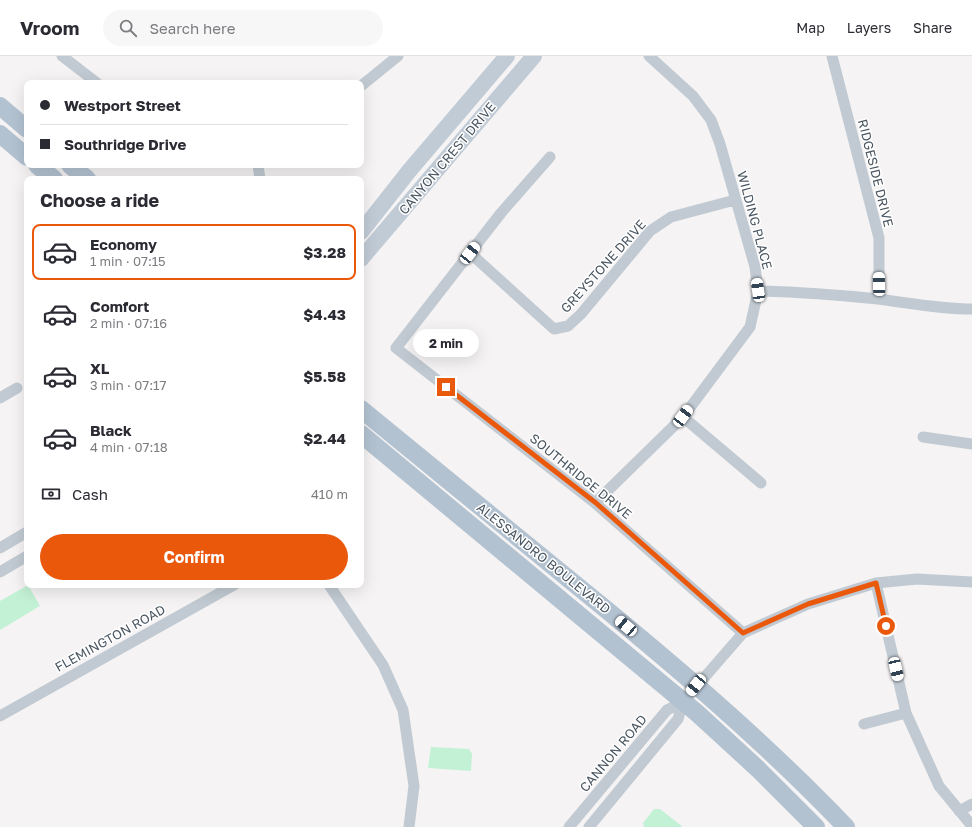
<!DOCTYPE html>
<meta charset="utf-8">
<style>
body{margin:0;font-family:"Golos Text",sans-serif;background:#f7f7f7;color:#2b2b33;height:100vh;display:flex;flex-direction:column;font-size:15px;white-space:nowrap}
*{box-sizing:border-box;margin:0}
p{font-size:13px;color:#7c7c81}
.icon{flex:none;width:22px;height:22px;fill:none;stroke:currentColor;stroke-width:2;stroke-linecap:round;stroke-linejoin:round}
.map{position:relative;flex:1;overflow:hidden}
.panel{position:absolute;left:24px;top:120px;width:340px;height:412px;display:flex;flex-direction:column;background:#fff;border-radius:8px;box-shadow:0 4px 16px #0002}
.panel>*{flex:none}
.guide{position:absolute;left:24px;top:24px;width:340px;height:88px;border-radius:8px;box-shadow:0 4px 16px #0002;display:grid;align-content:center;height:88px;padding:0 16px;background:#fff}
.end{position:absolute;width:18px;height:18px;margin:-9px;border:5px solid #ea580c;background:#fff;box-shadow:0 0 0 2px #fff}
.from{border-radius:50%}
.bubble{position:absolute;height:28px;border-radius:14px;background:#fff;box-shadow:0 4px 16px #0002;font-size:13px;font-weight:700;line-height:28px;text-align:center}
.car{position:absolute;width:12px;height:24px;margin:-12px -6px;border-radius:5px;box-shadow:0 0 3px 1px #0007;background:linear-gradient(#fff 24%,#345 0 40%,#fff 0 76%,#345 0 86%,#fff 0)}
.guide b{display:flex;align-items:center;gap:14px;height:38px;font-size:15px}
.guide b+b{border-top:1px solid #e1e1e2}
.guide i{width:10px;height:10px;background:#2b2b33}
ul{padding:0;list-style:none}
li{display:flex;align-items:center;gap:12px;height:56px;margin:0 8px 6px;padding:0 8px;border:2px solid transparent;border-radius:8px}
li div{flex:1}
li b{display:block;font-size:15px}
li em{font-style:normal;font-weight:700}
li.current{border-color:#ea580c}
li>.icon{width:36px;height:36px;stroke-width:1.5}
h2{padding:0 16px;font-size:18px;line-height:48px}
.pay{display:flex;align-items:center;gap:10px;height:44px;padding:0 16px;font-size:15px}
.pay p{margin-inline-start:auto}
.cta{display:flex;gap:8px;margin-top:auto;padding:8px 16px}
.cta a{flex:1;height:46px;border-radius:24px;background:#ea580c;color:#fff;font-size:16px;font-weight:700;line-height:46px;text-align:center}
header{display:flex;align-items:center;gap:24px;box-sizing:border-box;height:56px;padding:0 20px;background:#fff;border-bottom:1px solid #e1e1e2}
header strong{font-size:19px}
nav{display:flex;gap:22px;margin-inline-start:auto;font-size:14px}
.search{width:280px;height:36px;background:#f7f7f7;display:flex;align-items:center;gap:10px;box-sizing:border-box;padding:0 14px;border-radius:22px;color:#7c7c81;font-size:15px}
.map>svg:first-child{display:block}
</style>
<header>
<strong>Vroom</strong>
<div class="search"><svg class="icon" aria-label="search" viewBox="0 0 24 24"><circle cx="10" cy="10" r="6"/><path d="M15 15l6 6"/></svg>Search here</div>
<nav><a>Map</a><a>Layers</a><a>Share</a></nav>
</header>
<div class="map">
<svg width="972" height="771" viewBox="0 0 972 771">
<rect width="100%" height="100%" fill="#f5f3f3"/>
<!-- green -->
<path fill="#c3f1d5" d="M28,529l12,21 -40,24v-29z
M431,691l38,2 3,5 -1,17 -43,-3z
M654,753h6l23,18h-39l-1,-4z"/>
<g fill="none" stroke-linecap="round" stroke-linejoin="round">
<!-- minor -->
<path stroke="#c1cad2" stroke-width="11" d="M62,0l35,27
M832,0l47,182v61
M361,30l37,-30
M550,101l-49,56 -105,135 199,155 148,130
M258,109l2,14
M470,197l84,76 14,-3 13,-12 69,-83 21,-14 64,-17
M758,235c40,1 80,4 120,8 31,4 62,10 94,10
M0,342l17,-10
M683,361l78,66
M923,381l49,7
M595,447l88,-86 67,-90 8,-36 -3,-24 -35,-123 -9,-24 -18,-24 -44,-40
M0,492l27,-16
M0,516l27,-16
M876,527l30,130 33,73 33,40
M329,529l54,80 20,45 11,76 -5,41
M0,660l234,-131
M864,668l42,-11
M959,755l13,-7
M569,771l98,-117 16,-8
M589,771l89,-108 5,-17 60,-69 65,-29 68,-21 41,-4 55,3"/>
<!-- secondary -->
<path stroke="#c1cbd6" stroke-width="16" d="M361,176l48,-61 98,-115
M361,203l173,-203"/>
<!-- primary -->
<path stroke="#b3c2d1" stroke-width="18" d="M0,50l27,23
M0,78l27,23
M37,109l17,14
M70,109l17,14
M361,353c70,57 139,114 209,171 96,78 190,157 276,247
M361,378l336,279 61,56 58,58"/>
</g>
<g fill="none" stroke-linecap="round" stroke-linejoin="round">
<!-- route -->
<path stroke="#ea580c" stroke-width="5" d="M446,331l150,116 147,130 65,-29 68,-21 10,43"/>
</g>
<g text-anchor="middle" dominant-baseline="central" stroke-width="3" stroke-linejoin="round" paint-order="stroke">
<!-- street labels -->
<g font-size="13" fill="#4a5661" stroke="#fff">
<text transform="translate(447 102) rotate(-50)">CANYON CREST DRIVE</text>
<text transform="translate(876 117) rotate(76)">RIDGESIDE DRIVE</text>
<text transform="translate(755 164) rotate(75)">WILDING PLACE</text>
<text transform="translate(603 210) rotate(-48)">GREYSTONE DRIVE</text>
<text transform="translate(581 420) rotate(39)">SOUTHRIDGE DRIVE</text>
<text transform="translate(544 502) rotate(39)">ALESSANDRO BOULEVARD</text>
<text transform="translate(110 582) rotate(-29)">FLEMINGTON ROAD</text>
<text transform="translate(613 697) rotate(-50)">CANNON ROAD</text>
</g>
</g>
</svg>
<i class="end from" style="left:886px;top:570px"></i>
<i class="end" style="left:446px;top:331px"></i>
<div class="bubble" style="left:413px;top:273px;width:66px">2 min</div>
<i class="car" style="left:470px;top:197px;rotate:38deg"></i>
<i class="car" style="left:879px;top:228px;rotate:359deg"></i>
<i class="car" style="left:758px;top:234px;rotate:352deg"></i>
<i class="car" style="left:683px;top:360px;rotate:37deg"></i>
<i class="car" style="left:626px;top:570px;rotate:310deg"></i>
<i class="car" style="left:896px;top:613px;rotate:167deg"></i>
<i class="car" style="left:696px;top:629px;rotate:219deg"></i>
<div class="guide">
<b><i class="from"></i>Westport Street</b>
<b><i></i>Southridge Drive</b>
</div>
<section class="panel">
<h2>Choose a ride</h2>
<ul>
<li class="current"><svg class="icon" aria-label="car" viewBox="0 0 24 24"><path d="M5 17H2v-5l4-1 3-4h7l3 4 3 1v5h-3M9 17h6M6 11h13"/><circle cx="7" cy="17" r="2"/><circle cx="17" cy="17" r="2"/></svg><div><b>Economy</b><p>1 min · 07:15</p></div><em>$3.28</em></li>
<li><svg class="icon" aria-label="car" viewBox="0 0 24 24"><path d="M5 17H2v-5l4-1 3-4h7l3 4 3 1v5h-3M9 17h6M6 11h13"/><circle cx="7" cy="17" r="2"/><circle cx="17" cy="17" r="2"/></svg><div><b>Comfort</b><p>2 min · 07:16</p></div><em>$4.43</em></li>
<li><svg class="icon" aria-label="car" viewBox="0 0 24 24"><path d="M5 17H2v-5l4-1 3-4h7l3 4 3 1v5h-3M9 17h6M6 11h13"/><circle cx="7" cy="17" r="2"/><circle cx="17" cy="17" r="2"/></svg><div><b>XL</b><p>3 min · 07:17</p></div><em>$5.58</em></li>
<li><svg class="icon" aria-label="car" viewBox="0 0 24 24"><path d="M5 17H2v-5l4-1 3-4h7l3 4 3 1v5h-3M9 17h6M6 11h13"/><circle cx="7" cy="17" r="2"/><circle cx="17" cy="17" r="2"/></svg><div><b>Black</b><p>4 min · 07:18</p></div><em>$2.44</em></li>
</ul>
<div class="pay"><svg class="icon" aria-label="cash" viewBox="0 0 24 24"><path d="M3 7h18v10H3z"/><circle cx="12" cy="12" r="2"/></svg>Cash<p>410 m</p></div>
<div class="cta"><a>Confirm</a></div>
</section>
</div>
